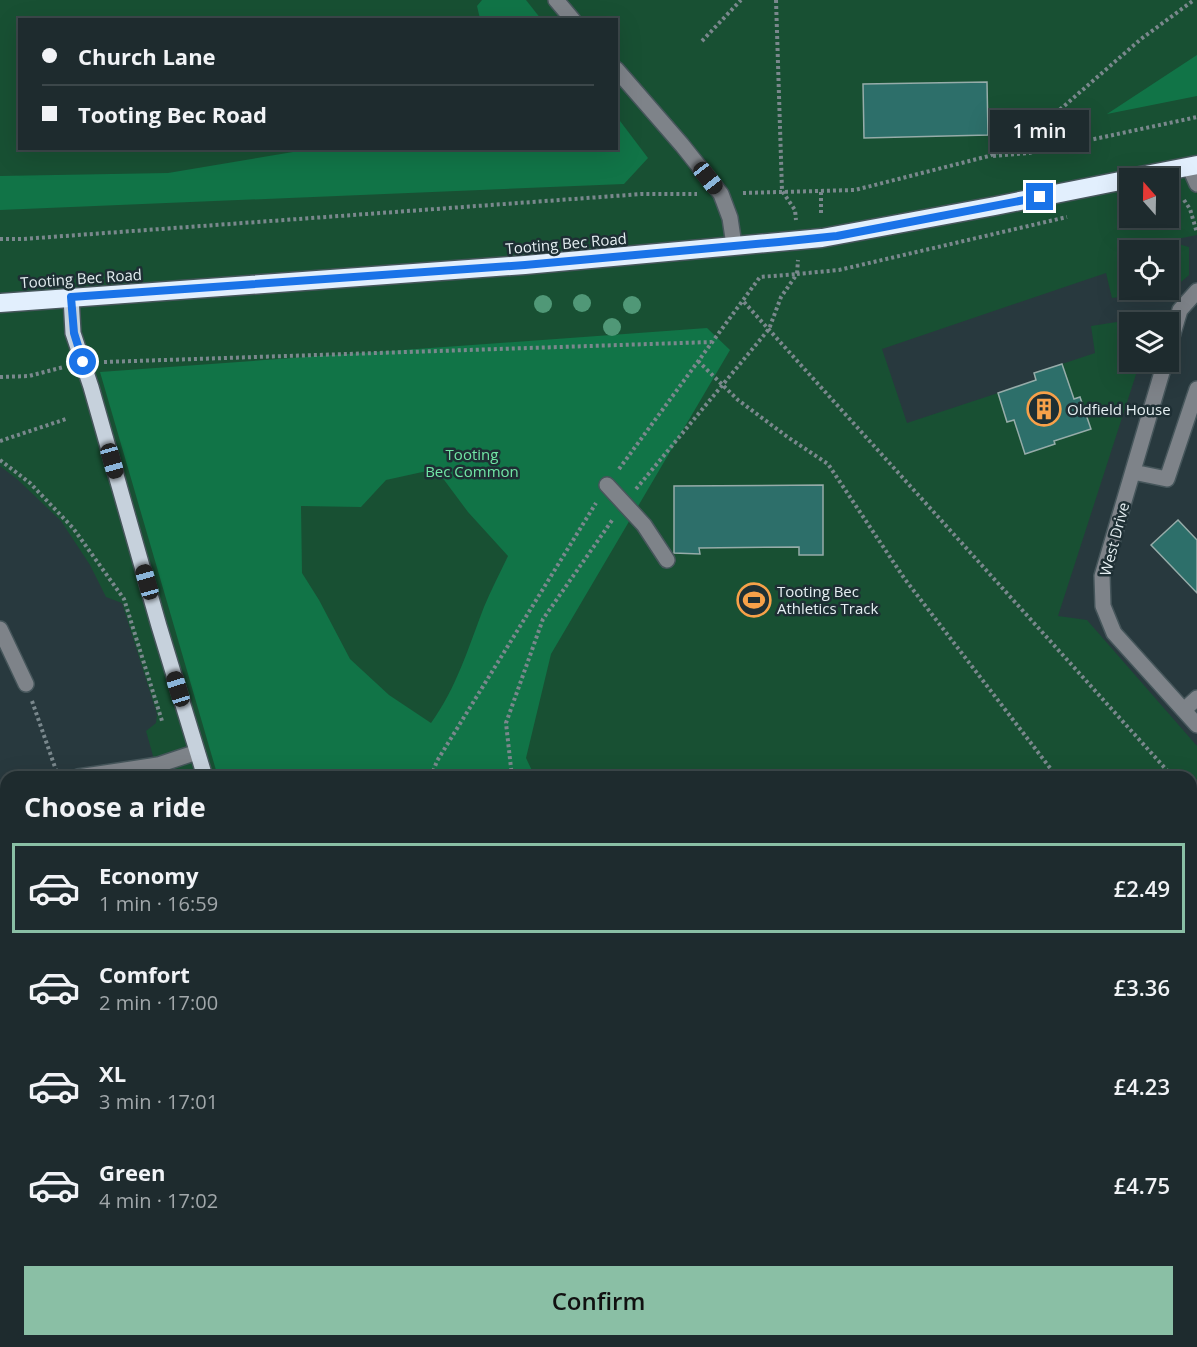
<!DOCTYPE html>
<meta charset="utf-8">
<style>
body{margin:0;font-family:"Open Sans",sans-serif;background:#2b373a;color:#f1f3f6;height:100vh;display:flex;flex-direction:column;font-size:22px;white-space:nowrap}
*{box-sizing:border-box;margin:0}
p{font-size:20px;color:#a1a7aa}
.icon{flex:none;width:33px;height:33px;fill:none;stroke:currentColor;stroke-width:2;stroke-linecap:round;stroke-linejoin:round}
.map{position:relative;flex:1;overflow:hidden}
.sheet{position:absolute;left:0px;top:771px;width:1197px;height:576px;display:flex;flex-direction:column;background:#1e2b2e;border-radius:18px 18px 0 0;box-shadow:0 6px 24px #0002,0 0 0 2px #3c474a}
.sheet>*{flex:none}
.banner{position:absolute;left:18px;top:18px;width:600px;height:132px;border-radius:0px;box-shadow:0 6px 24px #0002,0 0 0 2px #3c474a;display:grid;align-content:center;height:132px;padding:0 24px;background:#1e2b2e}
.needle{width:39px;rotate:340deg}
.controls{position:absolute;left:1119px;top:168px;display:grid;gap:12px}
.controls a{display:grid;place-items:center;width:60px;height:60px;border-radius:0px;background:#1e2b2e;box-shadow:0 6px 24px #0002,0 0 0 2px #3c474a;font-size:30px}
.end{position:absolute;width:27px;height:27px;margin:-14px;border:8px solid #1a73e8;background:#fff;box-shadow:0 0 0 3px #fff}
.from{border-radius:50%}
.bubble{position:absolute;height:42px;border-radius:0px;background:#1e2b2e;box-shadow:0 6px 24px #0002,0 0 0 2px #3c474a;font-size:20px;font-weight:600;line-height:42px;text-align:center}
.car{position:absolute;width:18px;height:36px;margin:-18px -9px;border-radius:8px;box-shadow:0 0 4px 2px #0007;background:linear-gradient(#222 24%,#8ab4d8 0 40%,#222 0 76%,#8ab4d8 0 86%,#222 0)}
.banner b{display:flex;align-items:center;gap:21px;height:57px;font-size:22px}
.banner b+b{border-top:2px solid #3c474a}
.banner i{width:15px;height:15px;background:#f1f3f6}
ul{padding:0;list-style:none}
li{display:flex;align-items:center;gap:18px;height:90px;margin:0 12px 9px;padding:0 12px;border:3px solid transparent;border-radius:0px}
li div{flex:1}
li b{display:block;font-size:22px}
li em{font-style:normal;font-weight:600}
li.current{border-color:#8abfa5}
li>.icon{width:54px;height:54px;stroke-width:1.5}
h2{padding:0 24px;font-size:27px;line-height:72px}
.action{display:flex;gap:12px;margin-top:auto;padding:12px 24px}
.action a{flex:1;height:69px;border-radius:0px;background:#8abfa5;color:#111;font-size:24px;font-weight:600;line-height:69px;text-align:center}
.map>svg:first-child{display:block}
</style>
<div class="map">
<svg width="1197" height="1347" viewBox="0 0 1197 1347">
<rect width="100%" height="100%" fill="#28393e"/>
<!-- green -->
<path fill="#185033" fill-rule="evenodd" d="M0,0h1197v235l-30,6 22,6v28l-16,14 -61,9 -6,-25 -224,76 25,74 91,-30 9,28 7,-1 12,34 29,-10 -2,-5 38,-10 -11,-32 -6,2 -12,-35 33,-11 -4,-27 64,-10 -2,6h-23v40h10l-82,254 29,4 110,126v601h-953l2,-6h945v-564h-1032l-13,-46 10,-8 1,-9 -35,-111 -16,-6 -16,-32 -29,-44 -43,-41 -18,-14zM20,20h596v128h-596zM1130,178h38v40h-38zM1130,250h38v40h-38z"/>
<!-- forest -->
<path fill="#117447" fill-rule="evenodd" d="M482,0h44l15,19h-61l-3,-13z
M1197,55v41l-90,18z
M617,117l31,41 -24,26 -624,26v-34l168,-3 143,-24 305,-1z
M707,328l23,22 -179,304 -25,104 9,19h-317l-118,-405zM436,469l32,43 40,44c-8,17 -17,34 -24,51 -15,39 -28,82 -53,116l-42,-28 -39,-36 -31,-59 -17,-27 -1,-67 60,1 25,-27z
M1197,1016v331h-934l1,-6h927v-316z"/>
<!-- building -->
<path fill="#2d6f6a" stroke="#96aca9" stroke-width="1.5" d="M987,82l1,53 -124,3 -1,-54z
M1062,364l12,35 6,-2 11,32 -37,12 1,3 -30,10 -11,-34 -7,2 -9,-29 38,-13 -2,-7z
M823,485v70h-24v-8l-100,1 1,6 -26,-1v-67z
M1178,520l19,20v53l-46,-48z"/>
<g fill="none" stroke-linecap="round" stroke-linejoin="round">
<!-- minor casing -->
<g stroke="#46565b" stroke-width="18">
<path id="minor" d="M556,0l17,20
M616,69l66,76 39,49 9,24 4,27
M1189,166l8,18
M1168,350l12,-40 17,-19
M1165,362l-63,214 1,30 11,27 83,92
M1133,472l34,7 30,-90
M607,485l37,40 23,35
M0,629l26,55
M1184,710l13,-12
M78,777l80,-12 39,-13
M0,796l6,-2
M0,1187h6"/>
</g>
<!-- major casing -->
<g stroke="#46565b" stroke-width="18">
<path id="major" d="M71,297l2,36 18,54 68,239 46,151
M220,1347l2,-6"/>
</g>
<!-- highway casing -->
<g stroke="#46565b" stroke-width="21">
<path id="highway" d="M1130,178l67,-13
M0,303l525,-38 297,-27 173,-32 135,-27"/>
</g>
<!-- path -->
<path stroke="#7a888d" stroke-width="4" stroke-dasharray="3 3" stroke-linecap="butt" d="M776,0l6,191 13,19 1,10
M702,41l39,-41
M993,156l36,-3 168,-36
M821,192v24
M743,193l112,-3 134,-34 36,-16 116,-101 53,-39
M1184,200l6,9 7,24
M0,239h23l619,-45h55
M744,302l429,475
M698,361l40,39 51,38 39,26 76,114 153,199
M104,362l607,-20
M0,377l29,-1 35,-9
M0,441l66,-22
M0,460l30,23 43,45 51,71 38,122
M619,469l141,-192 37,-3 1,-14
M636,489l133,-160 12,-32 16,-23 42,-4 228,-53
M32,701l25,72
M431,777l6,-16 159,-258
M512,777l-6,-54 37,-104 70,-100
M1191,797l6,7
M1191,950l6,8
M1191,1286l6,-1
M352,1341v6
M976,1341l19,6
M1079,1347l18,-6"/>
<!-- minor -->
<use href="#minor" stroke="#7e8389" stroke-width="15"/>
<!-- major -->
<use href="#major" stroke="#c6d1dc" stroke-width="15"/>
<!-- highway -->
<use href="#highway" stroke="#e2effd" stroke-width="18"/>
</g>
<!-- trees -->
<g fill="#509877">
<circle cx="582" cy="303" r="9"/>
<circle cx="543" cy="304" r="9"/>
<circle cx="632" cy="305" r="9"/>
<circle cx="612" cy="327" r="9"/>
</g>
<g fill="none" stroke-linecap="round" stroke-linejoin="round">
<!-- route -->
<path stroke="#1a73e8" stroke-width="8" d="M83,362l-9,-29 -3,-36 454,-32 254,-23 58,-6 203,-39"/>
</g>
<!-- icons -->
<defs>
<g id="building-ring" transform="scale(1.725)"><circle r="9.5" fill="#1e2f34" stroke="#f7a149" stroke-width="1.5"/><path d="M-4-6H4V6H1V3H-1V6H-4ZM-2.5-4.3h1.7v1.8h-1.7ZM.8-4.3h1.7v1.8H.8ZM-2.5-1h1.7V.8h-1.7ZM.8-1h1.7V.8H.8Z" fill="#f7a149"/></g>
<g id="stadium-ring" transform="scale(1.725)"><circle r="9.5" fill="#1e2f34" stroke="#f7a149" stroke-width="1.5"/><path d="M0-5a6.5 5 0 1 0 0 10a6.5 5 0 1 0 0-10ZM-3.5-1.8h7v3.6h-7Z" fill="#f7a149"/></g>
</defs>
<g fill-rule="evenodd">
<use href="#building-ring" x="1044" y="409"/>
<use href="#stadium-ring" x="754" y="600"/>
</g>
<g text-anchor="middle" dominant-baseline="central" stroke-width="5" stroke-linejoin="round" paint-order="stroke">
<!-- street labels -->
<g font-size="15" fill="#e4eef1" stroke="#1e2f34">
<text transform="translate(566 243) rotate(-5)">Tooting Bec Road</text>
<text transform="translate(81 278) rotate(-4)">Tooting Bec Road</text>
<text transform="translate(1114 539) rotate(-75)">West Drive</text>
</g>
<!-- poi labels -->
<g font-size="15" fill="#e4eef1" stroke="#1e2f34" text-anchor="start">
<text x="1067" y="409">Oldfield House</text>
<text x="777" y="591">Tooting Bec<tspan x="777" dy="17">Athletics Track</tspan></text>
</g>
<!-- park labels -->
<g font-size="15" fill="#71e6a5" stroke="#1e2f34">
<text x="472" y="454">Tooting<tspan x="472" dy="17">Bec Common</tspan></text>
</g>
</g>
</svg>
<div class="controls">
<a><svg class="needle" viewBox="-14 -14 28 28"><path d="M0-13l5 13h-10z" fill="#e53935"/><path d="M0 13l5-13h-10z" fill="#a1a7aa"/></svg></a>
<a><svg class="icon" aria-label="locate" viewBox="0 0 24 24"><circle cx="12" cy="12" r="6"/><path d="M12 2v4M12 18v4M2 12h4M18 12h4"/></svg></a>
<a><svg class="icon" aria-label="layers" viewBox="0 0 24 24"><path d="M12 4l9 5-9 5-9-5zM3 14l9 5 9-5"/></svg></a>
</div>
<i class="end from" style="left:83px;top:362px"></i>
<i class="end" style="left:1040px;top:197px"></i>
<div class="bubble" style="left:990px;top:110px;width:99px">1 min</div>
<i class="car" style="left:708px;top:178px;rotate:142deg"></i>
<i class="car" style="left:112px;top:461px;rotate:164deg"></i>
<i class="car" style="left:147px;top:582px;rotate:344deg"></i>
<i class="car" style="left:178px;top:689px;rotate:343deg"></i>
<div class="banner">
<b><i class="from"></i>Church Lane</b>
<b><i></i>Tooting Bec Road</b>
</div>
<section class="sheet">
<h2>Choose a ride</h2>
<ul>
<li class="current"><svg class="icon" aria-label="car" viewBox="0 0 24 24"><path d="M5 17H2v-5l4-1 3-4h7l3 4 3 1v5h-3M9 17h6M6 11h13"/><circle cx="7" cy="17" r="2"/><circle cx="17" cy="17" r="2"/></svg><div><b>Economy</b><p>1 min · 16:59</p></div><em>£2.49</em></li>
<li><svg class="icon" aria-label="car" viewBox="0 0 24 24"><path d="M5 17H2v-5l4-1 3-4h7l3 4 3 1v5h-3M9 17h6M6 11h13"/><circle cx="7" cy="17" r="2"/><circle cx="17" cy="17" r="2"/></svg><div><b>Comfort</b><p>2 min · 17:00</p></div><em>£3.36</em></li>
<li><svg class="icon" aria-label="car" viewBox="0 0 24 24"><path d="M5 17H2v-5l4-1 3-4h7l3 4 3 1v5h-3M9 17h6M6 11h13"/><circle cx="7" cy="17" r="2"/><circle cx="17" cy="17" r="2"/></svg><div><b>XL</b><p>3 min · 17:01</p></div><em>£4.23</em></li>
<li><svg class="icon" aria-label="car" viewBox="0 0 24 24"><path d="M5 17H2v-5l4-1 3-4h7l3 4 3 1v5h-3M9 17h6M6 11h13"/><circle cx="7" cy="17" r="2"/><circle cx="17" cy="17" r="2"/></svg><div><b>Green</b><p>4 min · 17:02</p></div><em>£4.75</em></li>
</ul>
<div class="action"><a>Confirm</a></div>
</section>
</div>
